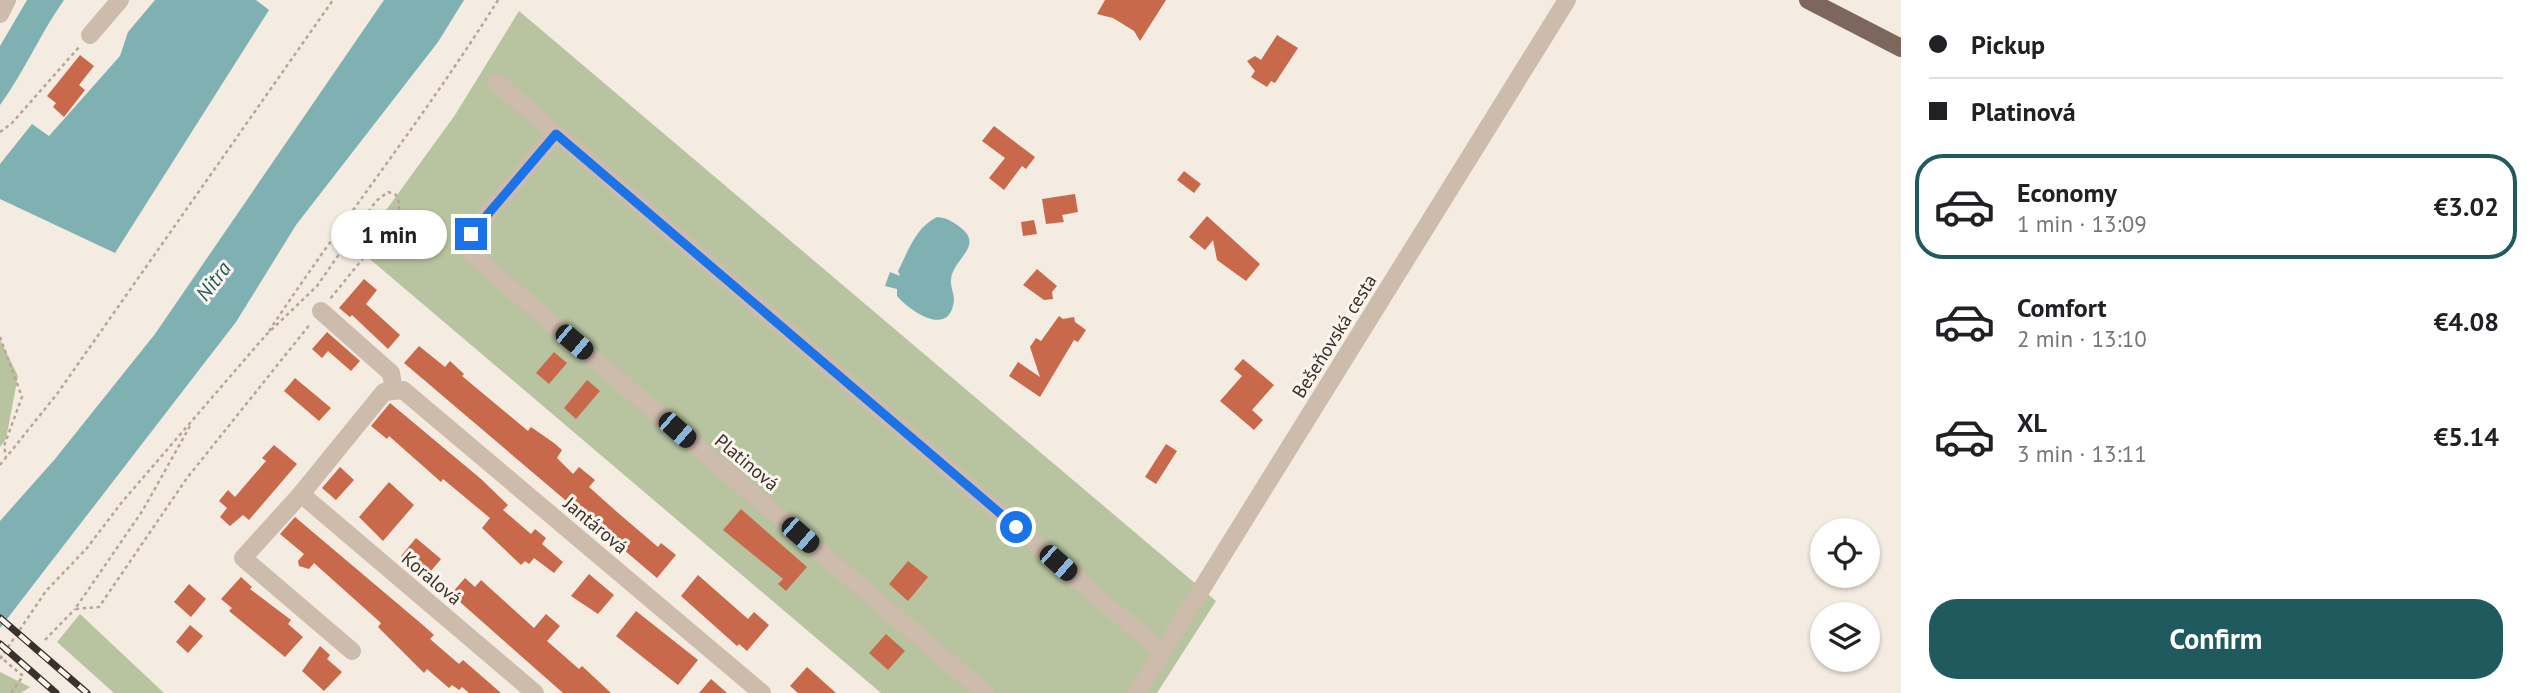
<!DOCTYPE html>
<meta charset="utf-8">
<style>
body{margin:0;font-family:"PT Sans",sans-serif;background:#f2f2f2;color:#202124;height:100vh;display:flex;flex-direction:column;font-size:26px;white-space:nowrap}
*{box-sizing:border-box;margin:0}
p{font-size:23px;color:#757577}
.icon{flex:none;width:38px;height:38px;fill:none;stroke:currentColor;stroke-width:2;stroke-linecap:round;stroke-linejoin:round}
.map{position:relative;flex:1;overflow:hidden}
.panel{display:flex;flex-direction:column;background:#fff;width:630px}
.panel>*{flex:none}
.guide{display:grid;align-content:center;height:154px;padding:0 28px;background:#fff}
.tools{position:absolute;left:1810px;top:518px;display:grid;gap:14px}
.tools a{display:grid;place-items:center;width:70px;height:70px;border-radius:50%;background:#fff;box-shadow:0 2px 5px #0004;font-size:35px}
.end{position:absolute;width:32px;height:32px;margin:-16px;border:9px solid #1a73e8;background:#fff;box-shadow:0 0 0 4px #fff}
.from{border-radius:50%}
.bubble{position:absolute;height:49px;border-radius:24px;background:#fff;box-shadow:0 2px 5px #0004;font-size:23px;font-weight:600;line-height:49px;text-align:center}
.car{position:absolute;width:21px;height:42px;margin:-21px -10px;border-radius:9px;box-shadow:0 0 5px 2px #0007;background:linear-gradient(#222 24%,#8ab4d8 0 40%,#222 0 76%,#8ab4d8 0 86%,#222 0)}
.guide b{display:flex;align-items:center;gap:24px;height:66px;font-size:26px}
.guide b+b{border-top:2px solid #e0e0e0}
.guide i{width:18px;height:18px;background:#202124}
ul{padding:0;list-style:none}
li{display:flex;align-items:center;gap:21px;height:105px;margin:0 14px 10px;padding:0 14px;border:4px solid transparent;border-radius:28px}
li div{flex:1}
li b{display:block;font-size:26px}
li em{font-style:normal;font-weight:600}
li.selected{border-color:#1f5a5e}
li>.icon{width:63px;height:63px;stroke-width:1.5}
.cta{display:flex;gap:14px;margin-top:auto;padding:14px 28px}
.cta a{flex:1;height:80px;border-radius:28px;background:#1f5a5e;color:#fff;font-size:28px;font-weight:600;line-height:80px;text-align:center}
main{display:flex;flex:1;min-height:0}
.map>svg:first-child{display:block}
</style>
<main>
<div class="map">
<svg width="1901" height="693" viewBox="0 0 1901 693">
<rect width="100%" height="100%" fill="#f4ebe1"/>
<!-- green -->
<path fill="#b8c4a0" d="M519,11l697,590 -59,92h-276l-523,-444 97,-134z
M0,340l18,36 -12,63 -6,8z
M80,614l84,79h-50l-57,-51z
M0,672l30,15 -9,6h-21z"/>
<!-- water -->
<path fill="#7fb0b2" d="M27,0h37c-24,34 -40,72 -64,105v-59z
M155,0h101l13,10 -154,243 -115,-54v-35l32,-40 17,12 71,-80 8,-24z
M384,0h80l-26,42 -142,183 -60,97 -236,306v-107l55,-62 100,-125z
M937,217c10,1 17,5 24,11 23,18 -8,31 -10,51 -1,7 3,14 3,21 -4,39 -44,11 -57,-4v-7l-12,-3 5,-14 10,4 -2,-5c11,-21 17,-43 39,-54z"/>
<!-- building -->
<path fill="#c8694b" d="M1105,0h61l-26,41 -6,-10 -21,-13 -16,-4z
M1277,35l21,13 -23,35 -4,-2 -4,6 -16,-10 4,-6 -8,-10 8,-5 6,4z
M80,55l14,11 -15,19 6,5 -21,27 -11,-10 3,-4 -9,-7z
M994,126l41,31 -9,12 -4,-3 -18,24 -15,-12 16,-20 -23,-17z
M1184,171l17,13 -7,9 -17,-13z
M1075,194l3,18 -16,3 2,7 -18,2 -4,-25z
M1207,216l53,48 -14,17 -29,-21 -4,-20 -8,10 -16,-13z
M1034,220l3,14 -14,2 -2,-14z
M1037,269l20,17 -5,6 1,7 -9,1 -21,-15z
M364,279l13,11 -11,14 34,31 -12,14 -36,-34 -2,2 -11,-9z
M1059,316l4,3 11,-2 1,5 11,8 -8,12 -4,-2 -34,57 -31,-21 9,-14 22,15 -10,-30 6,-9 5,3z
M327,332l33,29 -9,10 -23,-20 -6,7 -10,-9z
M419,346l26,21 5,-6 14,13 -2,2 66,55 3,-4 23,16 8,7 -5,8 16,16 6,-7 16,13 -6,7 28,25 41,35 3,-4 15,12 -19,23 -253,-215z
M554,352l13,11 -18,21 -13,-11z
M1243,359l31,26 -22,25 11,10 -9,10 -34,-29 22,-25 -8,-7z
M295,378l36,30 -12,13 -35,-30z
M587,380l13,11 -24,28 -12,-11z
M390,403l91,76 27,26 -5,5 28,24 4,-5 11,9 -4,6 21,18 -9,11 -20,-15 -5,6 -4,-3 -4,4 -39,-37 8,-10 -47,-39 -2,3 -52,-46 -2,3 -16,-13z
M1166,444l11,7 -21,33 -11,-7z
M274,445l23,19 -48,56 -6,-5 -13,11 -10,-9 7,-9 -8,-7 9,-11 7,7 31,-36 -4,-3z
M340,467l14,13 -18,20 -14,-12z
M389,482l25,23 -31,36 -24,-24z
M741,509l66,58 -21,24 -8,-7 5,-5 -60,-49z
M295,517l129,109 10,9 -4,4 29,25 4,-4 38,33h-32l-7,-6 -3,3 -7,-5 -3,3 -22,-19 -3,4 -46,-46 3,-4 -67,-60 -5,6 -10,-3 -1,-5 6,-7 -24,-20z
M416,538l25,21 -15,18 -25,-21z
M908,561l20,16 -20,24 -19,-17z
M589,574l25,21 -16,19 -27,-18z
M698,575l50,44 6,-7 15,13 -22,26 -8,-7 -2,2 -56,-50z
M241,577l11,10 -2,2 41,31 -3,4 15,13 -18,20 -56,-46 3,-3 -11,-9z
M465,578l10,9 6,-7 53,48 12,-14 14,12 -13,15 32,28 3,-3 29,27h-48l-112,-99z
M189,584l17,15 -15,18 -17,-15z
M636,611l62,49 -20,25 -62,-49z
M190,625l13,11 -15,17 -12,-11z
M886,634l19,17 -17,19 -19,-17z
M320,646l10,9 -3,4 15,13 -18,19 -22,-20z
M807,667l29,26h-38l-8,-7z
M711,679l16,14h-28z"/>
<g fill="none" stroke-linecap="round" stroke-linejoin="round">
<!-- path -->
<path stroke="#b9a596" stroke-width="2.5" stroke-dasharray="3.5 3.5" stroke-linecap="butt" d="M0,132l12,-9 68,-77
M269,331c74,-112 158,-217 229,-331
M266,335l51,-49 59,-85 12,-9 8,3 4,10 -5,14 -65,80
M0,337l22,60 -18,49 2,11
M190,426l-47,84 -68,99 24,-2 88,-129 124,-155
M0,465l57,-71 276,-394
M45,640l30,-31
M0,659l46,-68 41,-43 35,-46 143,-166
M4,660l19,16 -12,17"/>
<!-- minor -->
<path stroke="#cdbbac" stroke-width="18" d="M0,14l7,-14
M90,35l30,-35
M496,82l666,570
M556,134l-86,100 -3,11 4,9 514,439
M321,311l70,62 3,18
M301,494l234,199
M352,651l-109,-93 58,-64 83,-102 19,-2 359,303
M1137,693l430,-693"/>
<!-- major -->
<path stroke="#7d675c" stroke-width="18" d="M1808,0l93,48"/>
<!-- rail casing -->
<g stroke="#3b302b" stroke-width="7">
<path id="rail" d="M0,618l87,75
M0,644l56,49"/>
</g>
<!-- rail -->
<use href="#rail" stroke="#fbf5ee" stroke-width="4.5" stroke-dasharray="13" stroke-linecap="butt"/>
<!-- path-bridge -->
<path stroke="#b9a596" stroke-width="2.5" stroke-dasharray="3.5 3.5" stroke-linecap="butt" d="M0,656l4,4"/>
</g>
<g fill="none" stroke-linecap="round" stroke-linejoin="round">
<!-- route -->
<path stroke="#1a73e8" stroke-width="9" d="M471,234l85,-100 460,393"/>
</g>
<g text-anchor="middle" dominant-baseline="central" stroke-width="6" stroke-linejoin="round" paint-order="stroke">
<!-- street labels -->
<g font-size="19" fill="#3b302b" stroke="#fbf5ee">
<text transform="translate(1334 336) rotate(-58)">Bešeňovská cesta</text>
<text transform="translate(747 462) rotate(40)">Platinová</text>
<text transform="translate(596 525) rotate(40)">Jantárová</text>
<text transform="translate(432 578) rotate(40)">Koralová</text>
</g>
<!-- water labels -->
<g font-size="21" font-style="italic" fill="#1f5a5e" stroke="#fbf5ee">
<text transform="translate(213 281) rotate(-53)">Nitra</text>
</g>
</g>
</svg>
<div class="tools">
<a><svg class="icon" aria-label="locate" viewBox="0 0 24 24"><circle cx="12" cy="12" r="6"/><path d="M12 2v4M12 18v4M2 12h4M18 12h4"/></svg></a>
<a><svg class="icon" aria-label="layers" viewBox="0 0 24 24"><path d="M12 4l9 5-9 5-9-5zM3 14l9 5 9-5"/></svg></a>
</div>
<i class="end from" style="left:1016px;top:527px"></i>
<i class="end" style="left:471px;top:234px"></i>
<div class="bubble" style="left:331px;top:210px;width:116px">1 min</div>
<i class="car" style="left:574px;top:342px;rotate:130deg"></i>
<i class="car" style="left:677px;top:430px;rotate:131deg"></i>
<i class="car" style="left:800px;top:535px;rotate:131deg"></i>
<i class="car" style="left:1058px;top:563px;rotate:131deg"></i>
</div>
<section class="panel">
<div class="guide">
<b><i class="from"></i>Pickup</b>
<b><i></i>Platinová</b>
</div>
<ul>
<li class="selected"><svg class="icon" aria-label="car" viewBox="0 0 24 24"><path d="M5 17H2v-5l4-1 3-4h7l3 4 3 1v5h-3M9 17h6M6 11h13"/><circle cx="7" cy="17" r="2"/><circle cx="17" cy="17" r="2"/></svg><div><b>Economy</b><p>1 min · 13:09</p></div><em>€3.02</em></li>
<li><svg class="icon" aria-label="car" viewBox="0 0 24 24"><path d="M5 17H2v-5l4-1 3-4h7l3 4 3 1v5h-3M9 17h6M6 11h13"/><circle cx="7" cy="17" r="2"/><circle cx="17" cy="17" r="2"/></svg><div><b>Comfort</b><p>2 min · 13:10</p></div><em>€4.08</em></li>
<li><svg class="icon" aria-label="car" viewBox="0 0 24 24"><path d="M5 17H2v-5l4-1 3-4h7l3 4 3 1v5h-3M9 17h6M6 11h13"/><circle cx="7" cy="17" r="2"/><circle cx="17" cy="17" r="2"/></svg><div><b>XL</b><p>3 min · 13:11</p></div><em>€5.14</em></li>
</ul>
<div class="cta"><a>Confirm</a></div>
</section>
</main>
